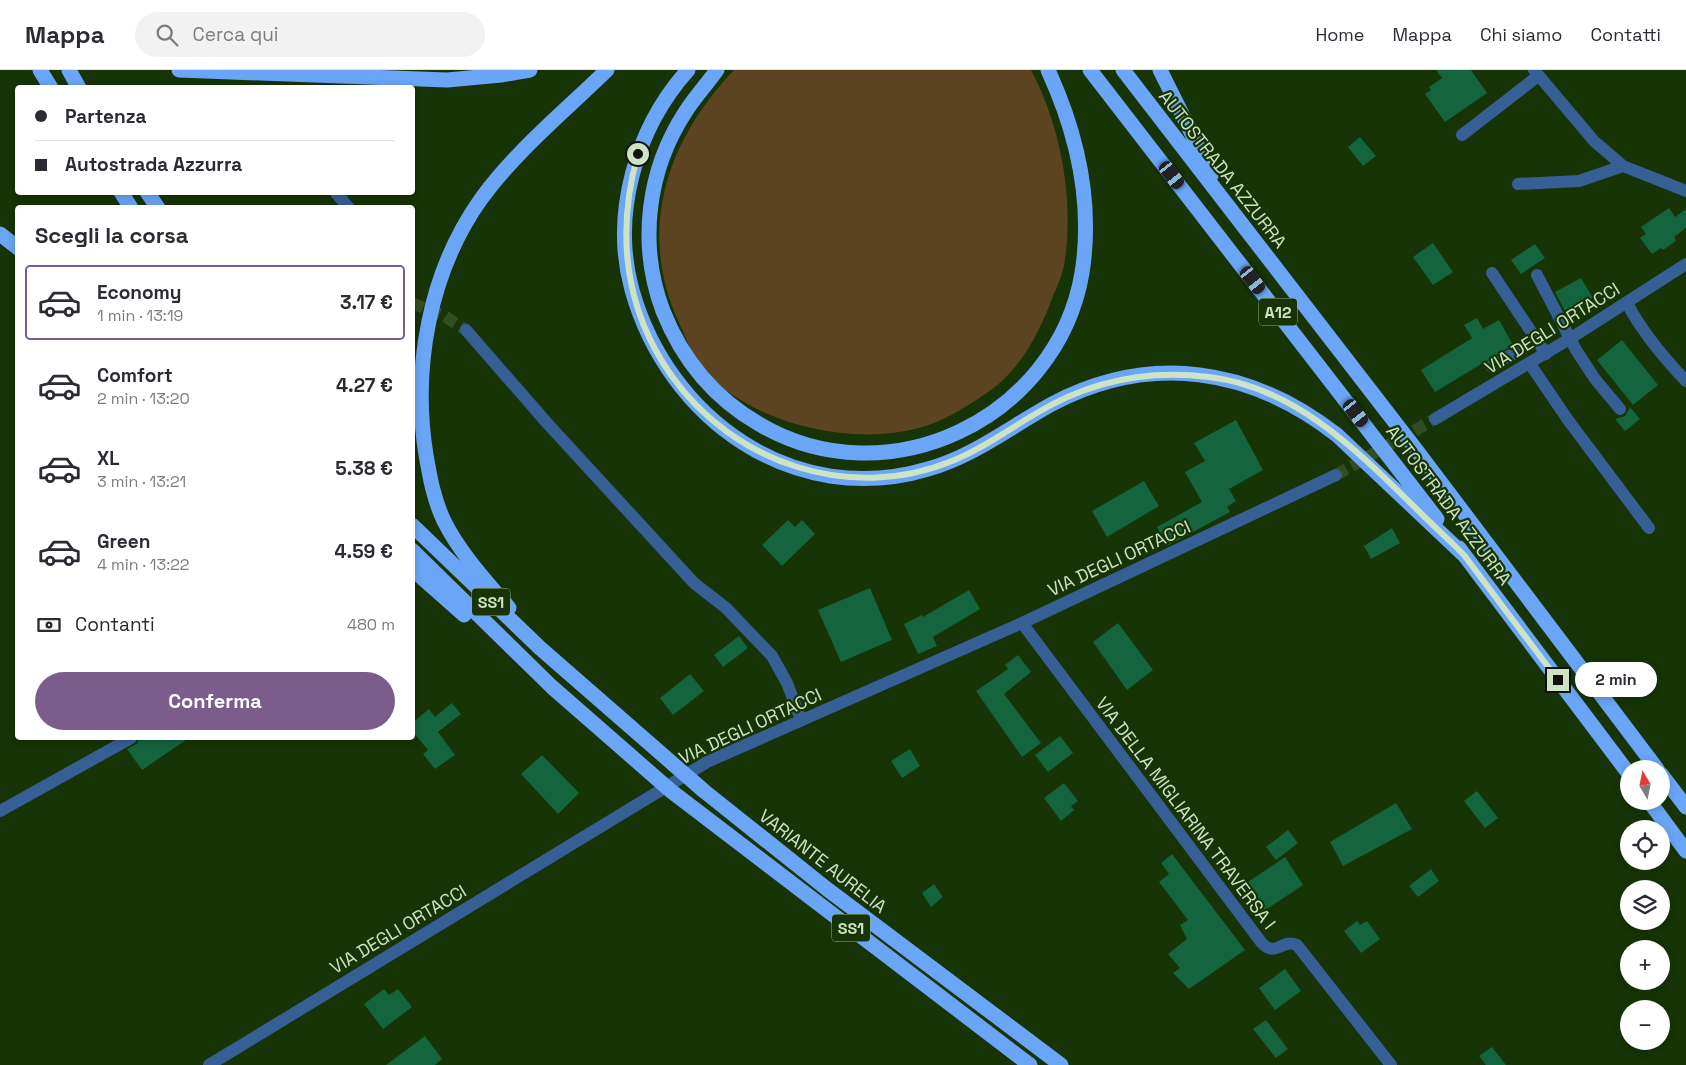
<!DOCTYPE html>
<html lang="it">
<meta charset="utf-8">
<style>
body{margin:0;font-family:"Space Grotesk",sans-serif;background:#f2f2f3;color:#2b2b33;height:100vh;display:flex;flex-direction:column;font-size:19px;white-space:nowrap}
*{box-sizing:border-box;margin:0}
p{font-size:16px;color:#7c7c81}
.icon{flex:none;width:28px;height:28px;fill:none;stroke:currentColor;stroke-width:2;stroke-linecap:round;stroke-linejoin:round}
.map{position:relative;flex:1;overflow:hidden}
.panel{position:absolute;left:15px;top:135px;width:400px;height:535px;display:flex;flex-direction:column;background:#fff;border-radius:5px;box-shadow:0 2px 8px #0003}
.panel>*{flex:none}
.hud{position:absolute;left:15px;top:15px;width:400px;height:110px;border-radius:5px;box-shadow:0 2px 8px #0003;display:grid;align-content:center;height:110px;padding:0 20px;background:#fff}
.needle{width:32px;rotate:350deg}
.fabs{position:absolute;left:1620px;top:690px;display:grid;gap:10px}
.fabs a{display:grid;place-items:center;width:50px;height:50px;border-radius:50%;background:#fff;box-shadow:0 2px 8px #0003;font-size:25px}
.end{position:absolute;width:22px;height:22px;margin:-11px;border:6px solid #cde4c4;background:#111;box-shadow:0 0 0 2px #111}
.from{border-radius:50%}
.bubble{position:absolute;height:35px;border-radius:18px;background:#fff;box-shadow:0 2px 8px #0003;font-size:16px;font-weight:800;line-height:35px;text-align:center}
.car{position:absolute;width:15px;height:30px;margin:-15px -8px;border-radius:6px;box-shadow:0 0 4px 1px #0007;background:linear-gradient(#222 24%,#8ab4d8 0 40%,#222 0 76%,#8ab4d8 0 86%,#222 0)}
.hud b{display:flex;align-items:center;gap:18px;height:48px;font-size:19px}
.hud b+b{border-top:1px solid #e1e1e2}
.hud i{width:12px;height:12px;background:#2b2b33}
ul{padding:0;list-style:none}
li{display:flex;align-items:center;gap:15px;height:75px;margin:0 10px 8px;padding:0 10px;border:2px solid transparent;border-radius:5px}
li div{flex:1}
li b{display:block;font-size:19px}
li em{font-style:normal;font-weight:800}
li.current{border-color:#7b5c8a}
li>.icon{width:45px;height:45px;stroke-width:1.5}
h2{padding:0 20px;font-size:22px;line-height:60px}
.pay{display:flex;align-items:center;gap:12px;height:55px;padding:0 20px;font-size:19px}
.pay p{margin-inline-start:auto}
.primary-button{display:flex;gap:10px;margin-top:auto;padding:10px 20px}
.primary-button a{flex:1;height:58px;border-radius:30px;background:#7b5c8a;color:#fff;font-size:20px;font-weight:800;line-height:58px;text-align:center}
header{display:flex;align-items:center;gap:30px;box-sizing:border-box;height:70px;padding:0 25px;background:#fff;border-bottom:1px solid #e1e1e2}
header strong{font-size:24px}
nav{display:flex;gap:28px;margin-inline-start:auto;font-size:18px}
.search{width:350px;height:45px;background:#f2f2f3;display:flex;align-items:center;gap:12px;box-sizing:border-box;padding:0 18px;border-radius:28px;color:#7c7c81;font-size:19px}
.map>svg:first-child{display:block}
</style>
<header>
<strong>Mappa</strong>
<div class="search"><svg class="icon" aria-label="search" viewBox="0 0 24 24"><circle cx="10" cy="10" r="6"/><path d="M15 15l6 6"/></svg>Cerca qui</div>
<nav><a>Home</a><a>Mappa</a><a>Chi siamo</a><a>Contatti</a></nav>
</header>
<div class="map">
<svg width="1686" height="995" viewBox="0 0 1686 995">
<rect width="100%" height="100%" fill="#163405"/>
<!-- green -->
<path fill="#5b441f" d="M734,0h297c29,54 43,127 34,189 -1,12 -7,26 -12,37 -11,30 -27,63 -51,85 -14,13 -51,36 -68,42 -71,28 -186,3 -234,-58 -8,-11 -14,-27 -20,-40 -44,-93 -14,-184 54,-255z"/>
<!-- building -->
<path fill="#14643d" d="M1436,0h35l16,23 -42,29 -20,-28 6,-4 -2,-3 13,-9z
M1360,67l16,19 -13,10 -15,-19z
M1669,138l6,9 11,-8v19l-12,9 2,4 -13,9 -2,-2 -9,6 -12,-16 6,-4 -5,-7z
M1433,173l20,29 -20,13 -20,-28z
M1535,174l10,14 -24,16 -10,-14z
M1581,208l12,20 -27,15 -11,-21z
M1477,248l6,11 16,-9 14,25 -78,47 -14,-22 51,-32 -8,-13z
M1622,270l36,45 -25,20 -36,-45z
M1630,337l10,12 -15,12 -10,-12 10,-3z
M1236,350l27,50 -34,19 7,12 -9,6 3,5 -63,34 -10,-19 45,-25 -17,-30 20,-11 -11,-18z
M1144,411l15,25 -52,31 -15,-26z
M788,450l7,7 7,-7 13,14 -33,32 -20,-21z
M1392,458l8,15 -29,16 -7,-13z
M870,518l22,52 -51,22 -23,-52z
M969,520l11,19 -47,28 4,9 -19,8 -14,-30 18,-9 1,2z
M1118,553l35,47 -26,20 -34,-48z
M739,566l9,12 -25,19 -9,-12z
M1018,585l13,17 -27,22 37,49 -19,14 -46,-66 32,-22 -3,-4z
M690,604l14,17 -31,24 -13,-17z
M452,633l9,11 -23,18 17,23 -20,14 -12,-15 5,-4 -16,-19v-8l17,-14 6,8z
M1060,666l13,17 -25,19 -13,-17z
M139,668h50l-47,32 -15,-21 11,-6z
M910,679l10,17 -18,12 -11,-17z
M542,685l37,38 -21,21 -37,-40z
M1064,713l14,18 -7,5 3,4 -13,11 -17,-23z
M1477,721l21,27 -13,10 -21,-27z
M1396,733l16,26 -69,37 -13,-24z
M1288,760l10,13 -22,17 -10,-13z
M1172,784l73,96 -56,39 -16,-16 7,-5 -12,-14 19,-15 -7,-14 8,-5 -29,-38 10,-8 -8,-11z
M1285,787l18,28 -39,26 -19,-27z
M1431,799l8,12 -21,16 -9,-11z
M934,814l9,13 -12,10 -9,-14z
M1357,851l3,4 7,-4 13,18 -19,14 -17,-22z
M1285,899l16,22 -26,19 -16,-22z
M384,919l5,6 9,-6 14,18 -29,22 -19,-25z
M1266,950l22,29 -12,9 -23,-29z
M425,966l17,23 -7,6h-49z
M1492,977l14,18h-20l-7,-9z"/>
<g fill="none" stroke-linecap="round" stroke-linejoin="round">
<!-- minor-tunnel -->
<path stroke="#314e22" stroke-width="12" stroke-dasharray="12 6" stroke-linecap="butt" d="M412,233l32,13 22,14
M1336,405l99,-56"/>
<!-- minor -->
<path stroke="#365f96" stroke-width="12" d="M1534,0l60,71 29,25 63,25
M1462,65l76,-59
M1518,114l61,-3 44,-15
M336,123l13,15
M1492,203l54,81
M1537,205l39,75 19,29 25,30
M1627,233c15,29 36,54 59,78
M466,260l81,93 147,160 32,25 46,48 15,27 14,37
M1530,294l38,56 81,108
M1491,296l45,-25
M1435,349l136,-81 115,-74
M1022,553l239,319c15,17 20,-4 36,3l94,120
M0,741l131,-73
M209,995l498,-303 315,-139 314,-148"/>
<!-- highway -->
<path stroke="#6aa5f7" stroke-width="15" d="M40,0l11,18
M69,0l10,18
M179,0l268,10 54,-5 29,-5
M688,0c-52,58 -77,144 -56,220 36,129 162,219 296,179 46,-13 82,-42 124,-65 99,-52 199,-36 285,31l127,120
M717,0c-10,14 -22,27 -31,41 -39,59 -48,134 -23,200 19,48 51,87 96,113 128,76 298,-5 323,-151 11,-70 -5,-140 -34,-203
M1090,0l347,449
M1123,0l291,377 243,322
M1160,0l52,104
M121,122l10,16
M147,122l11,16
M0,164l18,14
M412,455l128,123 164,143 123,98 234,176
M1459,478l170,226
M412,480l140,137 119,104 359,274
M412,499l52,46
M509,538c-23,-27 -49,-55 -65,-87 -10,-21 -14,-43 -18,-66 -14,-86 3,-183 55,-256 35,-48 84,-88 126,-129
M1661,704l25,33
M1649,731l37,50"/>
</g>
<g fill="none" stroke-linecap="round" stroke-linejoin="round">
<!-- route -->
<path stroke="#cde4c4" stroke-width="6" d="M638,84c-22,77 -14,154 33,221 62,88 179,128 281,86 30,-12 56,-31 83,-47 54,-33 111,-45 174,-37 103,12 171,100 243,166l12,12 94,125"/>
</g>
<g text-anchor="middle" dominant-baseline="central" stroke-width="4.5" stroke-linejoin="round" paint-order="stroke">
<!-- shield labels -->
<g fill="#163405" stroke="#96af8b" stroke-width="1">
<rect x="1259" y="228.5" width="38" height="27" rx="4"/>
<rect x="472" y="518.5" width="38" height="27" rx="4"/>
<rect x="832" y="844.5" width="38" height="27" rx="4"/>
</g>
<g font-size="16" font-weight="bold" fill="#cde4c4">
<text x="1278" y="242">A12</text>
<text x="491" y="532">SS1</text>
<text x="851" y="858">SS1</text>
</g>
<!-- street labels -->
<g font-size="18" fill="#cde4c4" stroke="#163405">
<text transform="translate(1223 99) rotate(52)">AUTOSTRADA AZZURRA</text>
<text transform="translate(1552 258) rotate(-32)">VIA DEGLI ORTACCI</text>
<text transform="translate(1449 435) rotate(53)">AUTOSTRADA AZZURRA</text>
<text transform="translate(1119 488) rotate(-25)">VIA DEGLI ORTACCI</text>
<text transform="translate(750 656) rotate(-25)">VIA DEGLI ORTACCI</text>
<text transform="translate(1186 743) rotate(53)">VIA DELLA MIGLIARINA TRAVERSA I</text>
<text transform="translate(823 791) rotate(38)">VARIANTE AURELIA</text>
<text transform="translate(398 859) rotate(-31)">VIA DEGLI ORTACCI</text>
</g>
</g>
</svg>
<div class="fabs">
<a><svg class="needle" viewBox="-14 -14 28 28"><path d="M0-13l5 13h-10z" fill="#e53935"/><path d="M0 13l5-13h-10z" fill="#7c7c81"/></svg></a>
<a><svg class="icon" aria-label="locate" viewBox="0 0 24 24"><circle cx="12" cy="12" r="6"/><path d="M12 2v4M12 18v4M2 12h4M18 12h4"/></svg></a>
<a><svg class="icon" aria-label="layers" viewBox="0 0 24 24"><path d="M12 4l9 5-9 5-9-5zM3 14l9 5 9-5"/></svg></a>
<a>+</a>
<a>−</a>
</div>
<i class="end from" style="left:638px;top:84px"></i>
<i class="end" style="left:1558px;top:610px"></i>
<div class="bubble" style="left:1575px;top:592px;width:82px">2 min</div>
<i class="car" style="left:1172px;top:105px;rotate:143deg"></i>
<i class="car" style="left:1253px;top:210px;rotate:143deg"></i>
<i class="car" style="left:1356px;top:343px;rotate:143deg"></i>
<div class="hud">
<b><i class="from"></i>Partenza</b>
<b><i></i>Autostrada Azzurra</b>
</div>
<section class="panel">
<h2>Scegli la corsa</h2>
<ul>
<li class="current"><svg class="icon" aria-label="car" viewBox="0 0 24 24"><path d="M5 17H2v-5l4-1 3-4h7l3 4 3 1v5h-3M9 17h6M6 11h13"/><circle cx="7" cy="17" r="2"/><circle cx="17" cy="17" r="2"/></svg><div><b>Economy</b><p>1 min · 13:19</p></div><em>3.17 €</em></li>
<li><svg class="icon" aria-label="car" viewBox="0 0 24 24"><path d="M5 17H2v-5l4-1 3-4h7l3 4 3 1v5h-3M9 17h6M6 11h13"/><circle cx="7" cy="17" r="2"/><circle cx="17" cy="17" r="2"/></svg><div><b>Comfort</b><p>2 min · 13:20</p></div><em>4.27 €</em></li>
<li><svg class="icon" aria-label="car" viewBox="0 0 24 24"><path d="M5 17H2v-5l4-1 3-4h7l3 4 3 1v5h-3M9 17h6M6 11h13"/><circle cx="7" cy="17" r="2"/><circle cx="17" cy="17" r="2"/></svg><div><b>XL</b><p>3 min · 13:21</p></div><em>5.38 €</em></li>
<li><svg class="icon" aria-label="car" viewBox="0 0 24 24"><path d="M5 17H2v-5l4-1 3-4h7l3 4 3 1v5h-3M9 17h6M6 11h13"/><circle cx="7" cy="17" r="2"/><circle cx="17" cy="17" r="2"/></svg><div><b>Green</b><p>4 min · 13:22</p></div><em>4.59 €</em></li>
</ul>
<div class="pay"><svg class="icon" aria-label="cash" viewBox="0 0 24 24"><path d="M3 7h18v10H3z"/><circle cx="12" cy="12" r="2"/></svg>Contanti<p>480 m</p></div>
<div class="primary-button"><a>Conferma</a></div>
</section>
</div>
